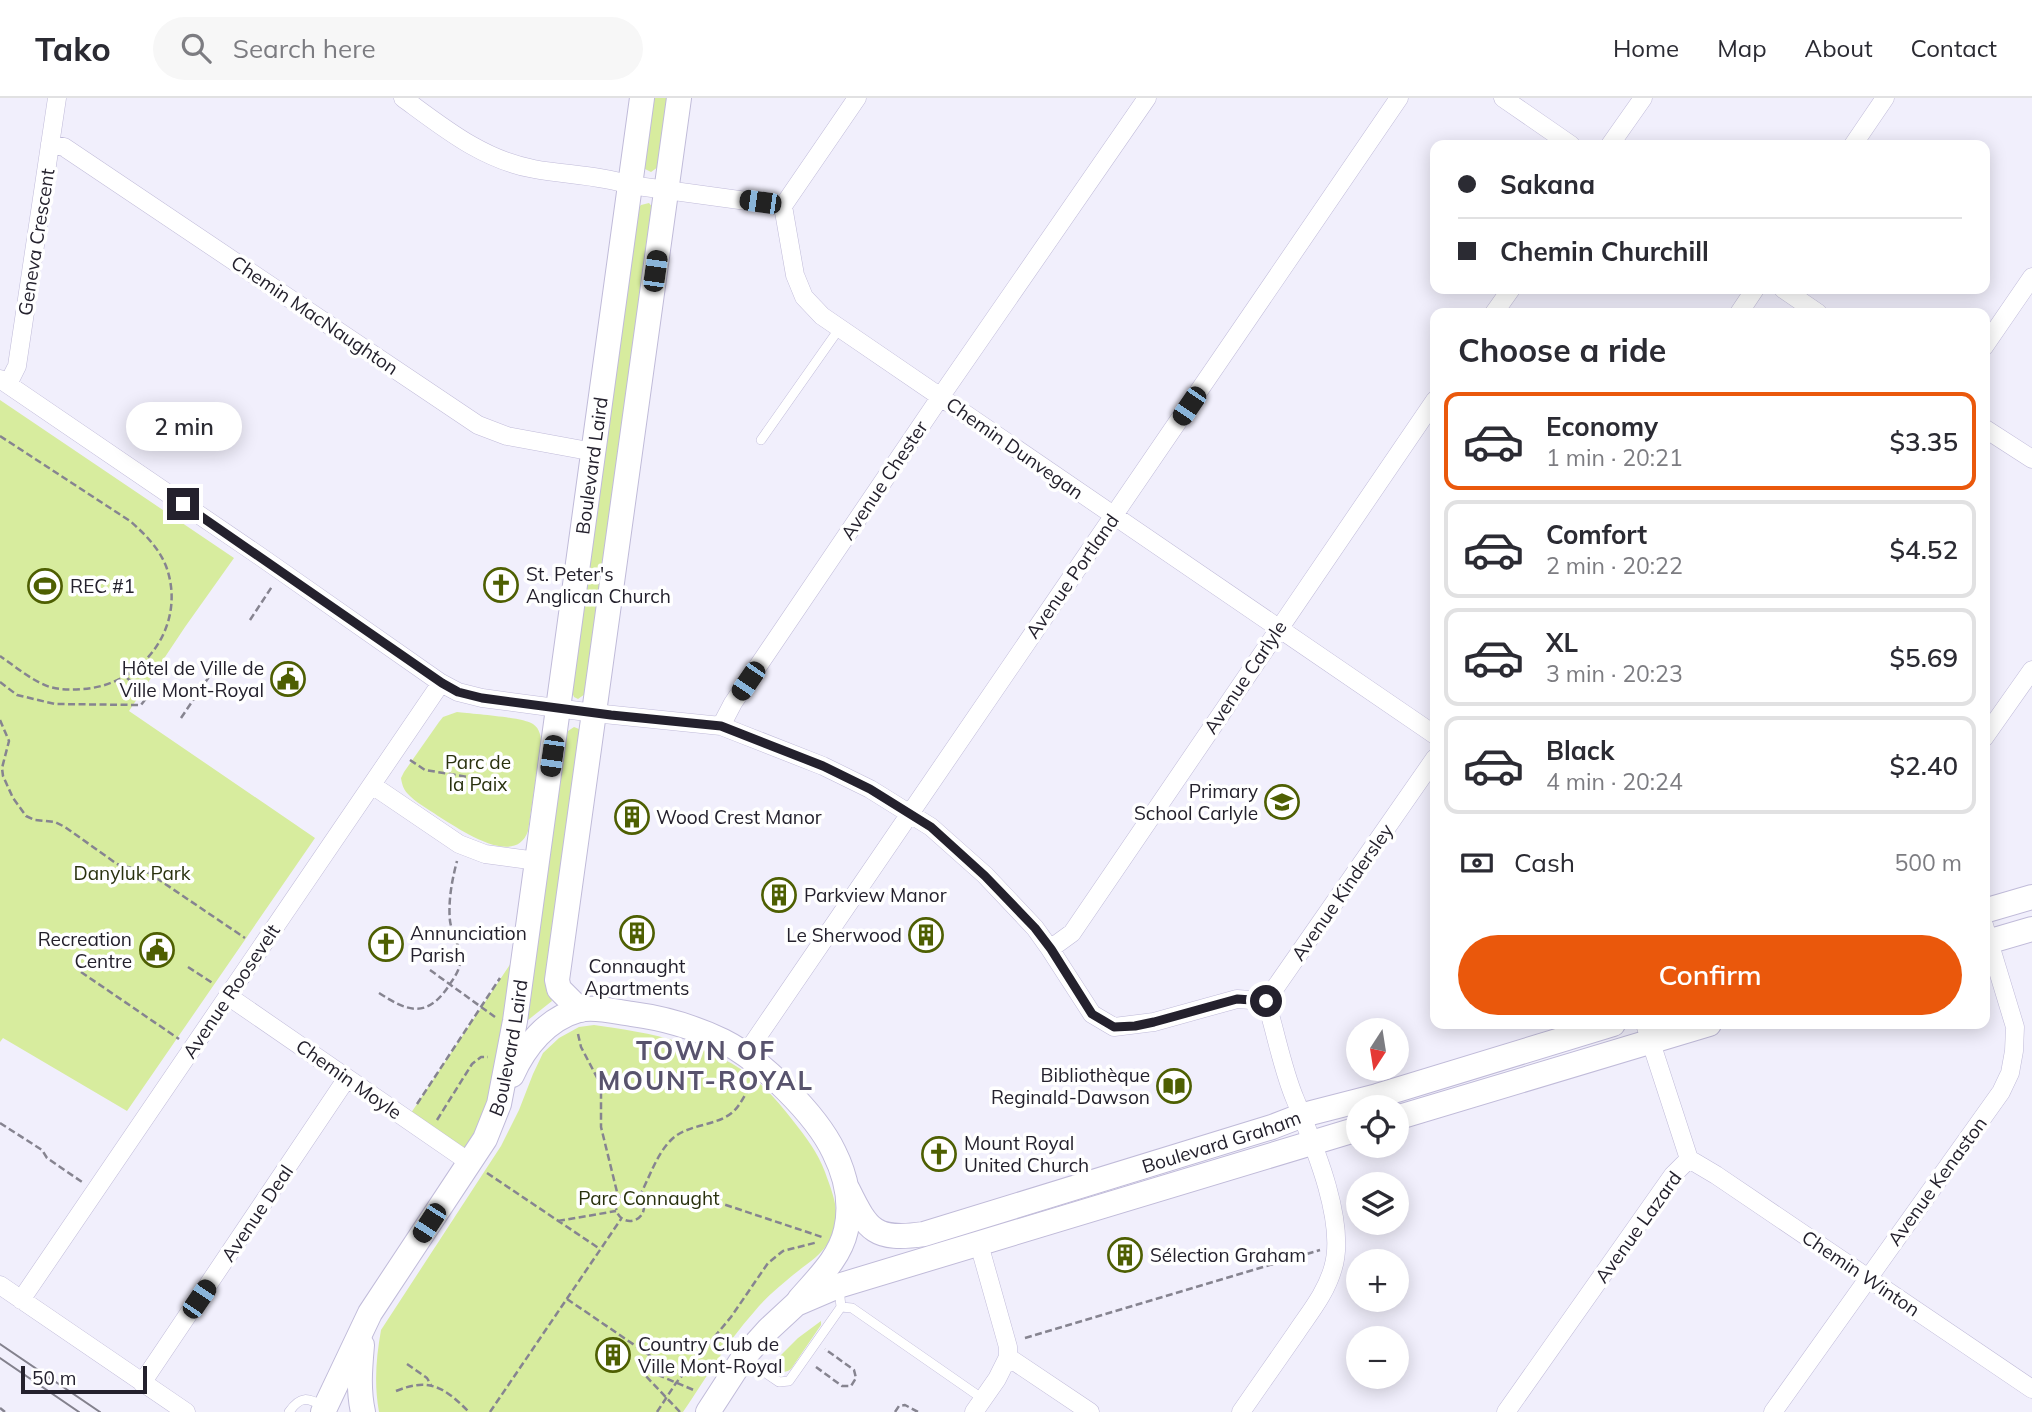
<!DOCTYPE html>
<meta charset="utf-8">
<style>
body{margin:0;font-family:Mulish,sans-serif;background:#f7f7f7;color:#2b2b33;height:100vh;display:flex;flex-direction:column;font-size:26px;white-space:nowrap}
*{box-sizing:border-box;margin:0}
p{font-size:23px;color:#7c7c81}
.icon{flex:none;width:38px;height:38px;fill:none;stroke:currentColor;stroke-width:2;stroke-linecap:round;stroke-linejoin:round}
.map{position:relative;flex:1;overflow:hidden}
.drawer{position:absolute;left:1430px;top:210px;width:560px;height:721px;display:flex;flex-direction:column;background:#fff;border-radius:14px;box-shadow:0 4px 18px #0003}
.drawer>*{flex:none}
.top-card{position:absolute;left:1430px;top:42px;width:560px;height:154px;border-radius:14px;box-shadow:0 4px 18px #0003;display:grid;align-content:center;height:154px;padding:0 28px;background:#fff}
.needle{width:46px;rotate:192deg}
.buttons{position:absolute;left:1346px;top:920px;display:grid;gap:14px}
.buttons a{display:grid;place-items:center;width:63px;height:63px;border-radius:50%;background:#fff;box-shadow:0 4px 18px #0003;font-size:35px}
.scale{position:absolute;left:21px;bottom:18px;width:126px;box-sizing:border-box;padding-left:7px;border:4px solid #24212d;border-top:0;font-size:19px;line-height:24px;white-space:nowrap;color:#24212d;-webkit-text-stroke:5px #fff;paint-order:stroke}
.end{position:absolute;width:32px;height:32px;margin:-16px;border:9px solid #24212d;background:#fff;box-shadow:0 0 0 4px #fff}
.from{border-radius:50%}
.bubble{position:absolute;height:49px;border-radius:24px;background:#fff;box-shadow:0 4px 18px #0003;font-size:23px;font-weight:600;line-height:49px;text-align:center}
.car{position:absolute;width:21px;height:42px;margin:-21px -10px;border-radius:9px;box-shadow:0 0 5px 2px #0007;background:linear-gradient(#222 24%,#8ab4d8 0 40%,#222 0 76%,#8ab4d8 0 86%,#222 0)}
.top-card b{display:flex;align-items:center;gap:24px;height:66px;font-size:26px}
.top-card b+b{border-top:2px solid #e1e1e2}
.top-card i{width:18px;height:18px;background:#2b2b33}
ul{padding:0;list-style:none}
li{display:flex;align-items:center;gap:21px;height:98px;margin:0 14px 10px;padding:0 14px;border:4px solid #e1e1e2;border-radius:14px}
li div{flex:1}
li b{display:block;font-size:26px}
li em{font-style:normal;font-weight:600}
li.active{border-color:#ea580c}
li>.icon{width:63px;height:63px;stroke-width:1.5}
h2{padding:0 28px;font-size:32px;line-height:84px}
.pay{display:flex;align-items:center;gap:18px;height:77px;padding:0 28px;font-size:26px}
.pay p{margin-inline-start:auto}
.button{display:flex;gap:14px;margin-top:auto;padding:14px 28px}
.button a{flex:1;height:80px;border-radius:42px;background:#ea580c;color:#fff;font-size:28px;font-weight:600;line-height:80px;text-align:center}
header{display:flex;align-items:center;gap:42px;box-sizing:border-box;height:98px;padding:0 35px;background:#fff;border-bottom:2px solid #e1e1e2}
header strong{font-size:33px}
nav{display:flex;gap:38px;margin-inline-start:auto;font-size:24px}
.search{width:490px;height:63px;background:#f7f7f7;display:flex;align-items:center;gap:18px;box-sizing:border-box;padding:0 24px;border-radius:38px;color:#7c7c81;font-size:26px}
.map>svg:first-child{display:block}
</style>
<header>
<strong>Tako</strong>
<div class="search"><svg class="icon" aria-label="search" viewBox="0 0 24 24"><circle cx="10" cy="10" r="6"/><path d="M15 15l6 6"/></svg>Search here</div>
<nav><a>Home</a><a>Map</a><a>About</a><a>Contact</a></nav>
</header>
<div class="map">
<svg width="2032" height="1314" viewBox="0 0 2032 1314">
<rect width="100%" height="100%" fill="#f1effc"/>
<!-- green -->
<path fill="#d7ec9e" d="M653,0h15l-10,69 -7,5 -6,-3 -1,-6z
M649,105l4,5 -68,486 -7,5 -4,-2 -3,-7 68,-483 2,-2z
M0,302l234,158 -49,69 -56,84 186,127 -188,273 -124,-73 -3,4z
M457,614c16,2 65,5 76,12 7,5 8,12 8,20l-13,87c-13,38 -70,-3 -90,-15 -10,-7 -23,-14 -31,-23 -4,-5 -5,-9 -6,-15l3,-6 35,-50 4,-5z
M574,629l5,2 2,6 -33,256 4,10 -29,23 42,-291z
M527,841l-12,82 -46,141 -62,-43z
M594,927c54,7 122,20 164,57 14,12 25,26 36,40 12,15 24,31 31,50 7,20 16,39 8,61 -8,21 -24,29 -40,42 -13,11 -28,23 -39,37 -27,30 -48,66 -71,100h-304c-5,-28 -3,-54 2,-82l120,-184 18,-36 14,-36 10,-21 16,-15 20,-11z
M821,1223v4l-30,44c-8,6 -14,2 -21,-3l28,-28z"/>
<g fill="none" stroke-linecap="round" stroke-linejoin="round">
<!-- lane casing -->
<g stroke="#c0bbd9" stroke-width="10">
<path id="lane" d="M761,342l78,-111
M841,1209l11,1 131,91
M745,1261l34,23 10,-1 52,-74 -2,-19
M289,1314c12,-17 18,-14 35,-6"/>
</g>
<!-- street casing -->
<g stroke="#c0bbd9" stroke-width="19">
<path id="street" d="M403,0c41,30 80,62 131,71 32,6 66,6 96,16l153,21 12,69 9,22 18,19 613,419
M1503,0l68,47
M50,46l14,3 414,278 29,11 87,16
M1610,47l33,-47
M1853,47l32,-47
M783,108l74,-108
M1783,191l35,24
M1494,215l17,-24
M1739,215l16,-24
M1984,249l48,-70
M0,281l261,178 180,126 17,9 24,6 112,15 127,13 102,40 47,23 61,38 54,48 50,53 15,21 42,65 22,13 40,-5 83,-23 29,2
M8,286l9,-18 40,-268
M1984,330l48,31
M721,628l12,-23 208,-307 206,-298
M1984,640l48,-68
M372,687l87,59 26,10 52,7
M1050,851l22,-16 363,-533
M228,898l241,166
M745,957l654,-957
M1689,1061l27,16 316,214
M979,1146l29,103v10l82,55
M0,1187l186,127
M21,1202l420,-617
M142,1285l205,-305
M974,1314l23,-33 11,-22
M1241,1314c18,-26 37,-53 55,-79 14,-21 30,-40 37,-65 14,-46 -20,-125 -38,-169 -13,-31 -19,-66 -29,-98l169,-243
M1506,1314l167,-237 16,-16 -44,-135
M1773,1314l228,-320 9,-19 4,-22 1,-24 -31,-102"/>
</g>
<!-- secondary casing -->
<g stroke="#c0bbd9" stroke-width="26">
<g id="secondary">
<path d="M1984,813l48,-14"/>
<path d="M1984,845l48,-14"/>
<path d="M580,912l-21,-21 -2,-9 122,-882"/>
<path d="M512,977c13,-29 35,-56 67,-65 16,-4 37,2 53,4 31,4 62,13 91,27 38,19 93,73 111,111 12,24 18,52 12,78 -6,28 -29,49 -47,70"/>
<path d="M1396,1020l313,-94"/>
<path id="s1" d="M848,1092c20,41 27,51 76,44l348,-107 31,-12 74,-19 236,-72"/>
<path d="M362,1247c-2,23 -4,44 1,67"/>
<path id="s2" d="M323,1314l47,-99 115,-174 14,-35 16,-83 127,-923"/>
<path d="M708,1314l35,-54 26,-29 27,-25 42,-18 520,-157"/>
</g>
</g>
<!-- path -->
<path stroke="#868490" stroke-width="2.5" stroke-dasharray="7 3.5" stroke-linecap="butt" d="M0,338l130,85c16,14 32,30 38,51 17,58 -28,114 -86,117 -11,1 -21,1 -32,-2 -18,-6 -34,-20 -50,-31
M250,522l23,-35
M0,584l17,13 38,9 86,1 7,-9 -22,-19
M181,620l38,-56
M0,622l9,21 -7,27 1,8 10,22 13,18 9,4 20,2 10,5 52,37 32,9 96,65
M410,662l15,10 43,7
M188,869l26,17
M430,872l65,47
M81,874l98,67
M379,895c28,18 47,26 69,-6 5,-8 11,-15 12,-24 2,-15 -8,-28 -10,-42 -2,-20 2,-41 7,-60
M578,936l3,13 20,38v42l16,65 3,6
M417,1006l83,-126
M437,1022l35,-56 9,-7h7
M0,1025l42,27 5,8 35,24
M487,1075l113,76
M616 1109a14 14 0 1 1 28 0a14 14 0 1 1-28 0Z
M639,1099c10,-18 17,-42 32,-57 17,-17 46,-13 63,-29 7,-7 12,-19 18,-27
M643,1107l35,-8 33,3 111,37
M558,1123l58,-10
M567,1201l85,58 -8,12
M1025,1240l295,-88
M407,1266l20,14 4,7
M816,1269l26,19h9l5,-8 -2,-8 -29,-21
M396,1293c34,-14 49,-3 73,21
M0,1310l5,4
M490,1314l131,-193
M657,1314l19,-29 55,-66 37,-54 15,-12 35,-9
M680,1314l-38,-40 2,-3 52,22
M895,1314l4,-6 6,-1 13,7"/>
<!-- lane -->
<use href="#lane" stroke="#fff" stroke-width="9"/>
<!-- street -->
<use href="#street" stroke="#fff" stroke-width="18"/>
<!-- secondary -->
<use href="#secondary" stroke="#fff" stroke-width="24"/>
<!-- tram -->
<path stroke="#83818d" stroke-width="2" d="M0,1246l100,68
M0,1260l79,54"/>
</g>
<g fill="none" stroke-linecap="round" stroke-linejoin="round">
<!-- route -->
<path stroke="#24212d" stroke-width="9" d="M183,406l259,179 16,9 24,6 129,17 110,11 102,40 47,23 61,38 54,49 50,52 16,21 41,65 22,13 21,-1 19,-4 83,-23 29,2"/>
</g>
<!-- icons -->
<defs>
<g id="church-ring" transform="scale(1.75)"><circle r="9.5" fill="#fff" stroke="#4e5f02" stroke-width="1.5"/><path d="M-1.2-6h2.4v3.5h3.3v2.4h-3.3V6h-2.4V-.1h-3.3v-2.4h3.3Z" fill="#4e5f02"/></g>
<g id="stadium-ring" transform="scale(1.75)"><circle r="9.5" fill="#fff" stroke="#4e5f02" stroke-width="1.5"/><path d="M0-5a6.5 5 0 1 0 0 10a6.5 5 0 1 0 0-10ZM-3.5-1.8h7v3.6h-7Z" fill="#4e5f02"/></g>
<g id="civic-ring" transform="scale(1.75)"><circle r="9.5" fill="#fff" stroke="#4e5f02" stroke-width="1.5"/><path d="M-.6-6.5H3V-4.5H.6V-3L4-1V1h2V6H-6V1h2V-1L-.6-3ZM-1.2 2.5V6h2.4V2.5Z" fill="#4e5f02"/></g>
<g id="school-ring" transform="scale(1.75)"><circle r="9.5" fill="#fff" stroke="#4e5f02" stroke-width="1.5"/><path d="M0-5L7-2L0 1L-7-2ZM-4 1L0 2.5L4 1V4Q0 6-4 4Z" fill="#4e5f02"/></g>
<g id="building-ring" transform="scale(1.75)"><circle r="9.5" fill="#fff" stroke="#4e5f02" stroke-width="1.5"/><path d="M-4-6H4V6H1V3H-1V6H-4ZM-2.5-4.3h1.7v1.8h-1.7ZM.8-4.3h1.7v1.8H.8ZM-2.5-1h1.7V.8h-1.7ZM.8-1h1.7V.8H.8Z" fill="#4e5f02"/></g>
<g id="library-ring" transform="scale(1.75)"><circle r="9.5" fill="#fff" stroke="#4e5f02" stroke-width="1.5"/><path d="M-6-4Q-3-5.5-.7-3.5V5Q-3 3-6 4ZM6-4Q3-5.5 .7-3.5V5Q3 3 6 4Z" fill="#4e5f02"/></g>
</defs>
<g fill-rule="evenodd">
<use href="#church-ring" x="501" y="487"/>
<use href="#stadium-ring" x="45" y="488"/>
<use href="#civic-ring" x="288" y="581"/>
<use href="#school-ring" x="1282" y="704"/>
<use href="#building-ring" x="632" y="719"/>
<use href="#building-ring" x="779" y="797"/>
<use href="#building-ring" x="637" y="835"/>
<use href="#building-ring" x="926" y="837"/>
<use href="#church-ring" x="386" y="846"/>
<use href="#civic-ring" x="157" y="852"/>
<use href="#library-ring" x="1174" y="988"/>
<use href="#church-ring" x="939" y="1056"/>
<use href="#building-ring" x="1125" y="1157"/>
<use href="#building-ring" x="613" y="1257"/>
</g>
<g text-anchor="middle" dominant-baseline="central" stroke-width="7" stroke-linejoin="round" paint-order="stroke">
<!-- street labels -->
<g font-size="19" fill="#24212d" stroke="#fff">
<text transform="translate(36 144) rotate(-81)">Geneva Crescent</text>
<text transform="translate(315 217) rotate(34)">Chemin MacNaughton</text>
<text transform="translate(1015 350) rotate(35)">Chemin Dunvegan</text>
<text stroke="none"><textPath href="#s2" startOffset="1001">Boulevard Laird</textPath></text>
<text transform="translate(884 382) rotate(-56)">Avenue Chester</text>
<text transform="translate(1072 478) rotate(-55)">Avenue Portland</text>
<text transform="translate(1245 579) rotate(-56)">Avenue Carlyle</text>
<text transform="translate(1342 794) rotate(-55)">Avenue Kindersley</text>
<text transform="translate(231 893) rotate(-56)">Avenue Roosevelt</text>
<text stroke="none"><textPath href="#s2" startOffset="413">Boulevard Laird</textPath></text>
<text transform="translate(349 981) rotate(35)">Chemin Moyle</text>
<text stroke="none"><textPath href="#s1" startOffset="410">Boulevard Graham</textPath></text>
<text transform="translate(1937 1083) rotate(-54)">Avenue Kenaston</text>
<text transform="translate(257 1115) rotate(-56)">Avenue Deal</text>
<text transform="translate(1638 1129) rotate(-54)">Avenue Lazard</text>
<text transform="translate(1861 1175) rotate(34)">Chemin Winton</text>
</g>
<!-- poi labels -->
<g font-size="19" fill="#24212d" stroke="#fff" text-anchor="start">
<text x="526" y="476">St. Peter's<tspan x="526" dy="22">Anglican Church</tspan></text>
<text x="70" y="488">REC #1</text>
<text x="264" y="570" text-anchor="end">Hôtel de Ville de<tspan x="264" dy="22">Ville Mont-Royal</tspan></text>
<text x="1258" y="693" text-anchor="end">Primary<tspan x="1258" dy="22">School Carlyle</tspan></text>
<text x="656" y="719">Wood Crest Manor</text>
<text x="804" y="797">Parkview Manor</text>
<text x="410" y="835">Annunciation<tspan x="410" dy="22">Parish</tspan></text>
<text x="902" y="837" text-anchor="end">Le Sherwood</text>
<text x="132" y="841" text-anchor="end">Recreation<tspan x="132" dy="22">Centre</tspan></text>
<text x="637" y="868" text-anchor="middle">Connaught<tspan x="637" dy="22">Apartments</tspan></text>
<text x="1150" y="977" text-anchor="end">Bibliothèque<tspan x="1150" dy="22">Reginald-Dawson</tspan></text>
<text x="964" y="1045">Mount Royal<tspan x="964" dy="22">United Church</tspan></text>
<text x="1150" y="1157">Sélection Graham</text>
<text x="638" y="1246">Country Club de<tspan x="638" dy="22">Ville Mont-Royal</tspan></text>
</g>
<!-- park labels -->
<g font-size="19" fill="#29310e" stroke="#fff">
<text x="478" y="664">Parc de<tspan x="478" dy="22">la Paix</tspan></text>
<text x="132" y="775">Danyluk Park</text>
<text x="649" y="1100">Parc Connaught</text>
</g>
<!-- district labels -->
<g font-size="26" font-weight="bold" letter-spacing="2" fill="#58536d" stroke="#fff">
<text x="706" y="952">TOWN OF<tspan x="706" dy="30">MOUNT-ROYAL</tspan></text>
</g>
</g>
</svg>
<div class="buttons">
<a><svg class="needle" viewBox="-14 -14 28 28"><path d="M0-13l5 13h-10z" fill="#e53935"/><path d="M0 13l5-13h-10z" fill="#7c7c81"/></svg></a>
<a><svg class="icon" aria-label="locate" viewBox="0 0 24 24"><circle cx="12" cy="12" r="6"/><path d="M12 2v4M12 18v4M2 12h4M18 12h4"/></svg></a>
<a><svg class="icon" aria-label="layers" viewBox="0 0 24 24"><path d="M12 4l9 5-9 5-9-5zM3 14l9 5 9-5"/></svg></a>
<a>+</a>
<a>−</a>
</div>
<div class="scale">50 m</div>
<i class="end from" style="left:1266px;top:903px"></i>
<i class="end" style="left:183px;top:406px"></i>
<div class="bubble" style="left:126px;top:304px;width:116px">2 min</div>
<i class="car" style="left:760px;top:104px;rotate:278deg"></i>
<i class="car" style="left:655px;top:173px;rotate:8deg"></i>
<i class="car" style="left:1189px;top:308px;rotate:214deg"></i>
<i class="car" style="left:748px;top:583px;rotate:214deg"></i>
<i class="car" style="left:552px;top:658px;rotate:188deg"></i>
<i class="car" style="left:429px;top:1125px;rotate:213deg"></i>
<i class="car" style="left:199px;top:1201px;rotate:34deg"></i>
<div class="top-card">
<b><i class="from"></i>Sakana</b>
<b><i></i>Chemin Churchill</b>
</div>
<section class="drawer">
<h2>Choose a ride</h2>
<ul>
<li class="active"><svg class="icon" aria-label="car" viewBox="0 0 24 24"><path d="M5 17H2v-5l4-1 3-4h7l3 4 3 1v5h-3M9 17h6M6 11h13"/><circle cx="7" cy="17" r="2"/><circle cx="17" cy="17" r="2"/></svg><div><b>Economy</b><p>1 min · 20:21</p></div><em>$3.35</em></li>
<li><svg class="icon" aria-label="car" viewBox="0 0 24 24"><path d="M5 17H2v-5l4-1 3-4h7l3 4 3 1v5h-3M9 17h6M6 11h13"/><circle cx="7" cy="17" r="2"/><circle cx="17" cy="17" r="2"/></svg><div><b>Comfort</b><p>2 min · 20:22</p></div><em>$4.52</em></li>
<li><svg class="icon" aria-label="car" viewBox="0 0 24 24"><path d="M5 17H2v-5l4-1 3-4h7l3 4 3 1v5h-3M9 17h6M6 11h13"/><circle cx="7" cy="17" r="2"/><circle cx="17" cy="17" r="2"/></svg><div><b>XL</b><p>3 min · 20:23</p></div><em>$5.69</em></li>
<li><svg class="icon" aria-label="car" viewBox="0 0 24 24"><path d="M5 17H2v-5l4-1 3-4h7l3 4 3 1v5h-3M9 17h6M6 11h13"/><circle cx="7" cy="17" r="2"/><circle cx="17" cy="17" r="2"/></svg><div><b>Black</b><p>4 min · 20:24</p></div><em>$2.40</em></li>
</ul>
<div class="pay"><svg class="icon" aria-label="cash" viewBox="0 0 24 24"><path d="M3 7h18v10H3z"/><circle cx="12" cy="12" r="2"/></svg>Cash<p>500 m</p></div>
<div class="button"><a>Confirm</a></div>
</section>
</div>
